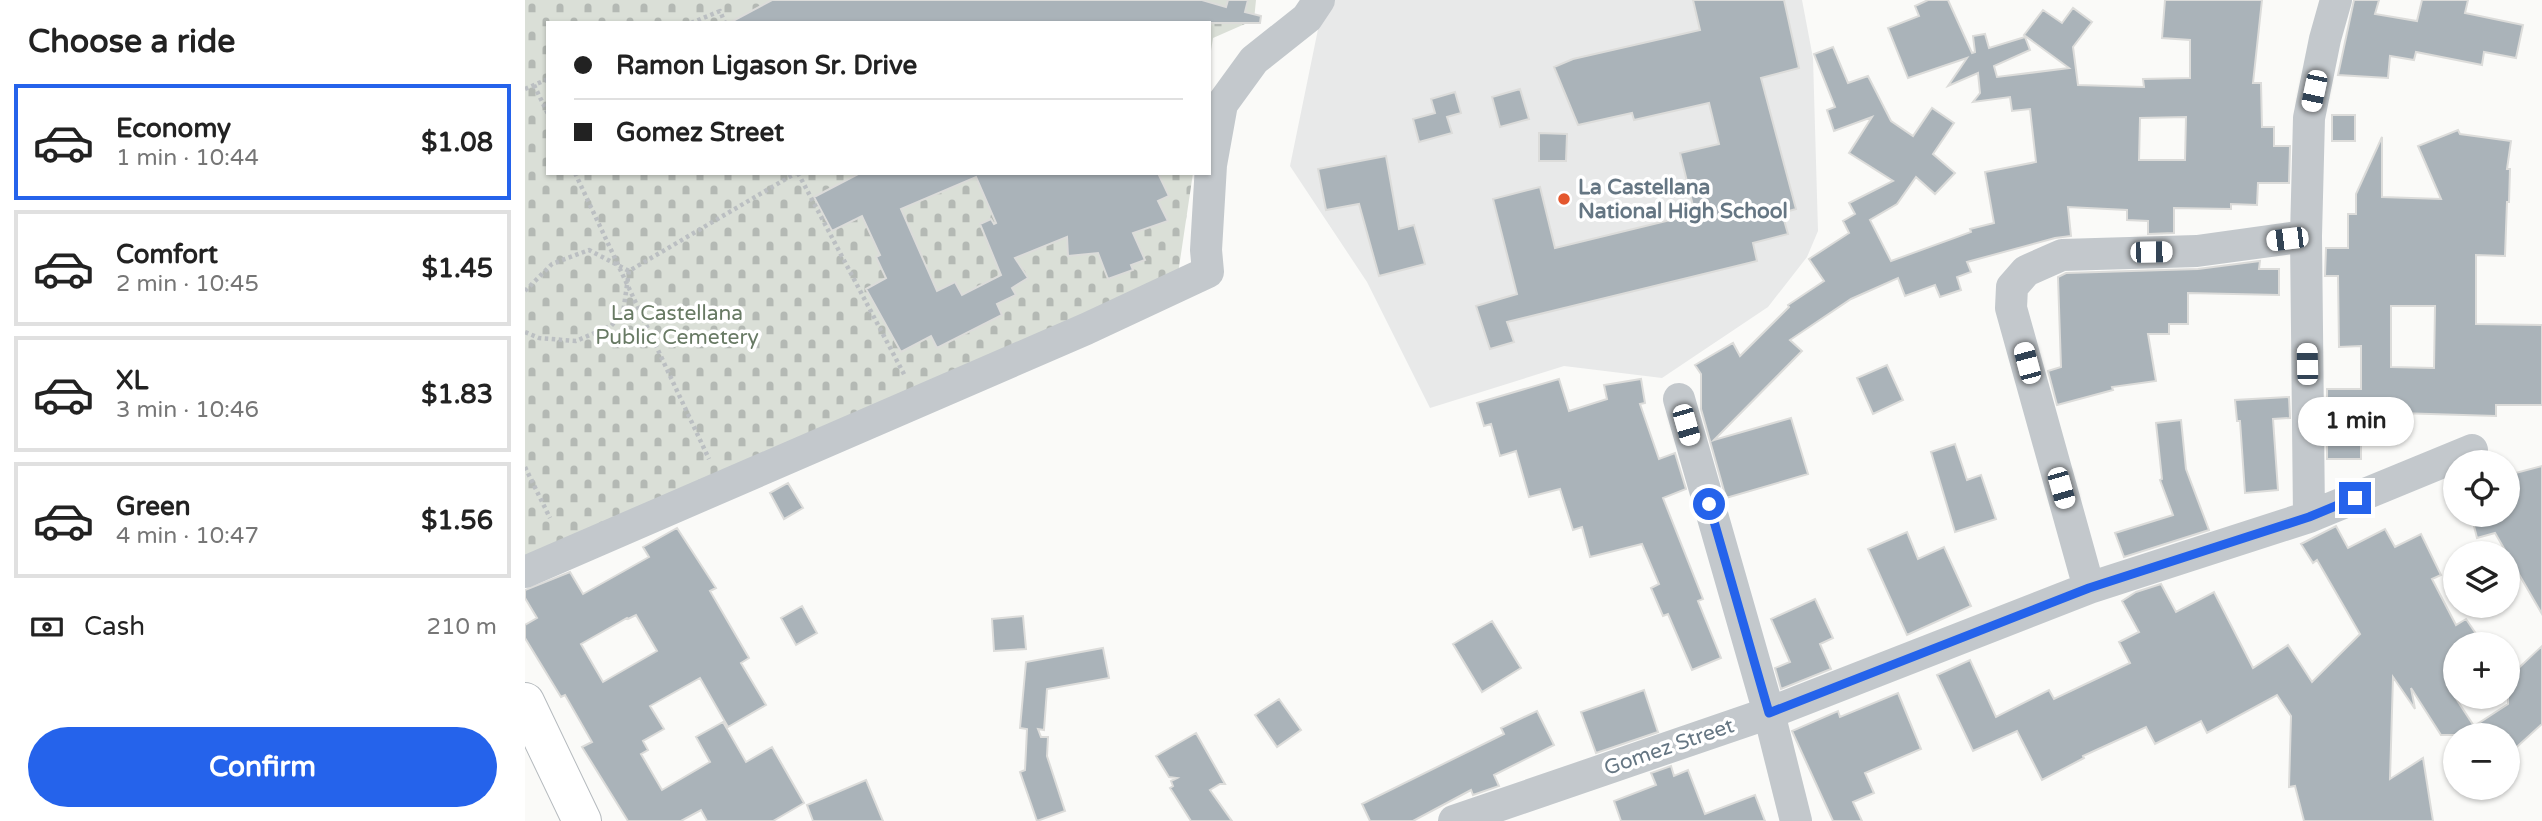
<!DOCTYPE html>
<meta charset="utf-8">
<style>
body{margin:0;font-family:"Varela Round",sans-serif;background:#f6f6f6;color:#222;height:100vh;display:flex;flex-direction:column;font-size:26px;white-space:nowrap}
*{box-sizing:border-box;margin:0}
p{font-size:23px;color:#767676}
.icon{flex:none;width:38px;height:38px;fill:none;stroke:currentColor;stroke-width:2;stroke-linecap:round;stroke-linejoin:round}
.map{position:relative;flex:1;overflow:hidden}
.details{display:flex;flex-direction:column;background:#fff;width:525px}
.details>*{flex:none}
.top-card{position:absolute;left:21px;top:21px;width:665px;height:154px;border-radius:0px;box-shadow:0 2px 5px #0004;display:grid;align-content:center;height:154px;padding:0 28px;background:#fff}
.fabs{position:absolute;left:1918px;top:450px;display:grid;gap:14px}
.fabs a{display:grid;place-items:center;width:77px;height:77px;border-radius:50%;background:#fff;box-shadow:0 2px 5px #0004;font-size:35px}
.end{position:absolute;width:32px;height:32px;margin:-16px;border:9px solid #2563eb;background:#fff;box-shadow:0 0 0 4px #fff}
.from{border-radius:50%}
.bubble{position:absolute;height:49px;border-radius:24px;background:#fff;box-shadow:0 2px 5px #0004;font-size:23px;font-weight:700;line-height:49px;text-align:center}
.car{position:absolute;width:21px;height:42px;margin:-21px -10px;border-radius:9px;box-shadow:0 0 5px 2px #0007;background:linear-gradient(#fff 24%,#345 0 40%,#fff 0 76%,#345 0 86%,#fff 0)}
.top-card b{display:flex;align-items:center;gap:24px;height:66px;font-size:26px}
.top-card b+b{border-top:2px solid #e0e0e0}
.top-card i{width:18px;height:18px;background:#222}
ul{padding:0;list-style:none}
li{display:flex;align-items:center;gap:21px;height:116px;margin:0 14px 10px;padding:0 14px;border:4px solid #e0e0e0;border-radius:0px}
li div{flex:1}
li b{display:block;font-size:26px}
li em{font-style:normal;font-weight:700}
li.active{border-color:#2563eb}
li>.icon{width:63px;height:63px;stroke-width:1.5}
h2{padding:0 28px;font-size:32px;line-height:84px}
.pay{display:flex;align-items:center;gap:18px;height:77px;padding:0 28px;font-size:26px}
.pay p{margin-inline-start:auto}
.cta{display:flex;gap:14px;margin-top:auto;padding:14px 28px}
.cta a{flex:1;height:80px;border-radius:42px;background:#2563eb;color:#fff;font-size:28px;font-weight:700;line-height:80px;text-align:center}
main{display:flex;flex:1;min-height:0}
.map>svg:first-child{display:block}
</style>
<main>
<section class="details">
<h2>Choose a ride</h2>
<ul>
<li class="active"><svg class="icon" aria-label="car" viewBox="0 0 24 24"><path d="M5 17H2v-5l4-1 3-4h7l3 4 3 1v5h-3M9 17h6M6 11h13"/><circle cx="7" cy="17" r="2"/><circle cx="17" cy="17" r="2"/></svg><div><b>Economy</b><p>1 min · 10:44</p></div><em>$1.08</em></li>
<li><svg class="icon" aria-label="car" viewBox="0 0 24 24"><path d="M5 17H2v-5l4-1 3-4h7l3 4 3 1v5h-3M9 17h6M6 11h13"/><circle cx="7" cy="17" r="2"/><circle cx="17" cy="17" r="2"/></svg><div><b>Comfort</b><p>2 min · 10:45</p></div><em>$1.45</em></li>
<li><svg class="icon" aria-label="car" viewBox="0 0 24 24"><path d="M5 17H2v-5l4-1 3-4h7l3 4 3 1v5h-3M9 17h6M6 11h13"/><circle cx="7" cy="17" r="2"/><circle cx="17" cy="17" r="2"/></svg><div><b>XL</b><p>3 min · 10:46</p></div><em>$1.83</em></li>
<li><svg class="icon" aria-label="car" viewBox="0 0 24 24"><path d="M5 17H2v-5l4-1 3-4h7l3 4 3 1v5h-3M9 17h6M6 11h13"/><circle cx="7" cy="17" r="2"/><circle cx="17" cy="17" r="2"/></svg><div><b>Green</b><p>4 min · 10:47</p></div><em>$1.56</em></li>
</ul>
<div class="pay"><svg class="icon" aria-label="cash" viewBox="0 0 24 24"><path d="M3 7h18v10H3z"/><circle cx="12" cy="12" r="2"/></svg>Cash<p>210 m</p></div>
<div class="cta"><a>Confirm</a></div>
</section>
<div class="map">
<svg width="2017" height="821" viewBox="0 0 2017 821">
<defs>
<pattern id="cemetery-stones" width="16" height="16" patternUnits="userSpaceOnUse" patternTransform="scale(1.75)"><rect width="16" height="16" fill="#dadfd7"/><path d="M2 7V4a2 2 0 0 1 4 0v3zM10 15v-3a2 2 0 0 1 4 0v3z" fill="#b4b9b4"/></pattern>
</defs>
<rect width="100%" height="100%" fill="#fafaf8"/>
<!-- built -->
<path fill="#e8e9e9" d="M799,0h478l11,58 5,173 -11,26 -39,50 -106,71 -98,-12 -134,42 -63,-126 -77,-116z"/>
<!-- cemetery -->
<path fill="url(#cemetery-stones)" d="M0,0h731l-2,20 -41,18 -4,26v-41h-661v150h645l-15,101 -653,284z"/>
<!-- building -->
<path fill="#aab3b9" stroke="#dcdcda" stroke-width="2" fill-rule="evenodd" d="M247,0h430l24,7 2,-7h20l-3,12 16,4 -1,7h-49l-1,3 -1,-3h-480z
M1168,0h91l15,68 -38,10 35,131 -14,4 6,21 -35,9 4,18 -250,61 7,20 -24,7 -14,-43 41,-12 -24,-95 47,-12 15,61 140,-34 -15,-61 39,-9 -10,-41 -75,17 -2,-7 -54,12 -24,-58 19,-8 127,-29z
M1403,0h20l24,53 3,-1 -2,-16 12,-2 4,14 36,-11 5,13 -36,16 3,11 72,-9 -45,-33 19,-25 19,13 11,-15 19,14 -19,25 5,38 66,2 -1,-8 47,-1v-38l-28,-2 3,-38h97l-9,83h8l1,44h12v19h16l-1,37h-31l-1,22 -26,-1v5l-57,-1v25l-26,1v-13l-21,-1v-10l-59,-3 3,29 -16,2 -88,24 4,10 -14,5 4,13 -21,7 -5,-12 -30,11 -7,-18 -47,21 -61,41 12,11 -88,89 77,-22 17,56 -82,24 -25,-89v-35l-6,-9 38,-22 7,13 49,-49 -1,-2 36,-24 -15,-22 40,-26 -6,-12 12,-7 -6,-11 44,-22 -44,-28 23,-36 -38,14 -7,-21 8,-3 -21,-53 19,-7 15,36 20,-7 23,45 22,15 19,-28 22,15 -21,31 22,19 -20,21 -19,-17 -19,27 -27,16 21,41 80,-29 -1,-3 24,-6 -9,-51 51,-10 -6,-53 -18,2 -2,-14 -37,5 7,-9 -2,-20 -30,13 19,-28 -59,20 -20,-50 31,-12 -4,-10zM1661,117l-1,43h-46l1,-42z
M1829,0h25l-4,14 42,7 5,-21h46l-3,13 58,12 -7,33 -32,-6 -2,13 -66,-13 -2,8 -24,-4 -2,22 -50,-3z
M995,89l9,30 -29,8 -8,-30z
M930,92l6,21 -14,4 5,16 -33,9 -6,-23 22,-6 -4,-14z
M1807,115h23v26h-23z
M1933,130l2,4 51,7 -4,28h3l-1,33h-2l-2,54 -29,-1v69l66,1v80h-46v11l-98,-3 -1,31 -36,-1v16h-34v-70h34v-43l-22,1 -1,-71h-13l1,-28h22v-34h8v-20l26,-57v60l59,2 -23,-53zM1866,306h44l-1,62 -43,-1z
M1014,133l28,1 -1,27h-27z
M861,156l13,73 15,-4 11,39 -46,12 -20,-72 -33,6 -8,-41z
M335,173h298l11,23 -11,5 10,20 -35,12 12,27 -14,5 2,5 -25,9 -10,-26 -30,3 -1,-19 -52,21 13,20 -16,10 4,7 -19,9 5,11 -65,33 -6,-12 -30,16 -35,-63 20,-11 -10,-21 4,-2 -18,-39 -30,15 -18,-34zM451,177l20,46 -2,1 -3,-5 -11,5 21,51 -39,20 -7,-13 -18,9 -36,-82z
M1735,261l-1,8h20v26l-91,-2v31h-19v10h-21l8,47 -44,6 1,3 -56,15 -9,-34 13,-4 -3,-90 8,-4 132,-4z
M1362,365l16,35 -30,14 -16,-36z
M1034,379l10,32 38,-12 -3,-14 37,-6 4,24 -5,1 19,55 16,-6 11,36 -23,9 40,101 -5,2 23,57 -29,12 -24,-56 -5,2 -12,-28 8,-4 -17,-40 -52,13 -8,-30 -9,3 -13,-41 -31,8 -13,-46 -16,5 -9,-32 -7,2 -7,-23z
M1764,397l1,21 -17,1 5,71 -33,3 -5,-72h-3l-2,-21z
M1656,420l5,49 23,61 -85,27 -9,-24 58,-18 -13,-35 2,-1 -6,-56z
M1430,444l12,36 14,-5 15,44 -41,13 -24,-80z
M2017,466v148l-47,-81 -18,5 -6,-24h37v-39z
M263,483l15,25 -19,11 -14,-26z
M1811,526l12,22 37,-19 10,18 26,-13 20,41 -9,4 24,46 10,-6 17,25h-28v53l19,29 34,-22v-26l34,-32v78l-34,31v-20h-67l-30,-47 4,21 -22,-32 -3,102 33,-21 10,63h-129l-9,-35 -6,1 2,-71 -14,-21 -70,38 -6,-12 -46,23 -9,-17 -63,29 1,2 -42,22 -25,-49 -44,20 -36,-76 33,-15 26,57 53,-27 5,9 76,-36 -11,-21 20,-10 -17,-31 14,-9 25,-8 15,28 38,-20 39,76 35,-23 24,37 48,-48 -43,-74 -4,3 -12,-19z
M152,528l39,60 -6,3 39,67 -8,5 25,42 -38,22 -28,-49 -50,28 14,23 -21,12 5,9 -7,4 21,36 48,-28 -14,-25 27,-15 23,40 26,-15 32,56 -31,18h-66l-6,-11 -20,11h-53l-46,-74 10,-5 -27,-47 -4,2 -36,-59v-13l12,-7 -12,-20v-8l45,-18 13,22 66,-37 -6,-10zM111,615l21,36 -54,31 -22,-38 46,-26 1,1z
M1382,532l11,27 26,-12 27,59 -64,29 -39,-86z
M1290,599l18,39 -13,6 11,25 -50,20 -6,-21 15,-6 -19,-43z
M277,606l15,27 -21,12 -15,-27z
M498,616l3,33 -32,2 -2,-32z
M967,621l29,47 -39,24 -29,-48z
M578,648l6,30 -62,11 -3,41 -6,-1 3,8h7l-1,19 18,55 -28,10 -17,-49 5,-2 2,-41 -7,-1 6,-66z
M1119,690l14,42 -62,21 -15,-41z
M1373,693l23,56 -56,24 9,20 -21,9 9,19h-29l-41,-90 46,-20 2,6z
M754,699l22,31 -24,17 -22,-32z
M1012,711l17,34 -60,30 5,11 -26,9 -2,-5 -58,31h-43l-8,-17 142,-70 -3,-6z
M671,733l29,51h-5l-10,6 22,31h-41l-21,-33 3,-2 -2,-5 6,-3 -8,-1 -13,-21z
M1146,766l3,10 14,-6 17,44 50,-19 10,26h-144l-7,-20 42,-16 -5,-12z
M341,780l17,41h-70l-6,-16z"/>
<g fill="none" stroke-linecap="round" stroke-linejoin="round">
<!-- major casing -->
<g stroke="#b5babe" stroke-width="40">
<path id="major" d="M0,702l57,119"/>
</g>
<!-- path -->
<path stroke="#bbbfc2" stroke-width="4.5" stroke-dasharray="3.5 3.5" stroke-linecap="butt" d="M166,23l29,-12 5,12
M9,85l14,29
M0,89l23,-10
M50,173l134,286
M273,173l107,203
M0,291l27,-27 37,-14 40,21 167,-98
M0,332l14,6 37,3 35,-15 12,-13 6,-42
M0,467l25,51"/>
<!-- minor -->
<path stroke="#c3c8cc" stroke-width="32" d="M1154,399l90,314 27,108
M1784,517l-3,-281 3,-118 16,-79 11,-39
M0,572l561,-243 122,-57 -2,-22 5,-85 11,-61 32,-44 53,-42 12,-18
M1564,588l-78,-280 1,-21 14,-16 36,-16 135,-4 109,-15
M929,821l315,-108 320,-125 220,-71 163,-67"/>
<!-- major -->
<use href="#major" stroke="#fff" stroke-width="38"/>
</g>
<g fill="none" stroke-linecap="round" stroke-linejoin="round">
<!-- route -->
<path stroke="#2563eb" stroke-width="9" d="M1184,504l60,209 320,-125 220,-71 46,-19"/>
</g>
<!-- markers -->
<circle fill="#e4572e" stroke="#fff" stroke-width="2.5" cx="1039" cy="199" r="7"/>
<g text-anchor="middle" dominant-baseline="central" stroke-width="7" stroke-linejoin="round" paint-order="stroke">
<!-- poi labels -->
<g font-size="21" font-weight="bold" fill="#657683" stroke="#fff" text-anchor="start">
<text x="1053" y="187">La Castellana<tspan x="1053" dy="24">National High School</tspan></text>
</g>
<!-- park labels -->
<g font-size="21" fill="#687a64" stroke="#fff">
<text x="152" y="313">La Castellana<tspan x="152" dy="24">Public Cemetery</tspan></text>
</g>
<!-- street labels -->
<g font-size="21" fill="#657683" stroke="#fff">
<text transform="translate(1144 747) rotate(-19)">Gomez Street</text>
</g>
</g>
</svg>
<div class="fabs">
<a><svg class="icon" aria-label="locate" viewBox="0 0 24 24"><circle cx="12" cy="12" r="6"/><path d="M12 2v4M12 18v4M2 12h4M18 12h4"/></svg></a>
<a><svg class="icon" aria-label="layers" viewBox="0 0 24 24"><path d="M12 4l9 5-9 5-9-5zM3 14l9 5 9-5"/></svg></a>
<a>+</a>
<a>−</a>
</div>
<i class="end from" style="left:1184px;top:504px"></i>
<i class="end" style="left:1830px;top:498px"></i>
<div class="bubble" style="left:1773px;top:397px;width:116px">1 min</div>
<i class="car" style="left:1789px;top:91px;rotate:192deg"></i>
<i class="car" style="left:1762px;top:239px;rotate:263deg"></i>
<i class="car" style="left:1626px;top:252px;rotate:89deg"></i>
<i class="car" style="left:1502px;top:363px;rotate:345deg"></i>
<i class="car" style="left:1782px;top:364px;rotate:359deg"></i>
<i class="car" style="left:1161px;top:425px;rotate:164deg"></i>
<i class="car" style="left:1536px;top:488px;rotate:164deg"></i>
<div class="top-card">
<b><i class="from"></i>Ramon Ligason Sr. Drive</b>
<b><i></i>Gomez Street</b>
</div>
</div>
</main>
